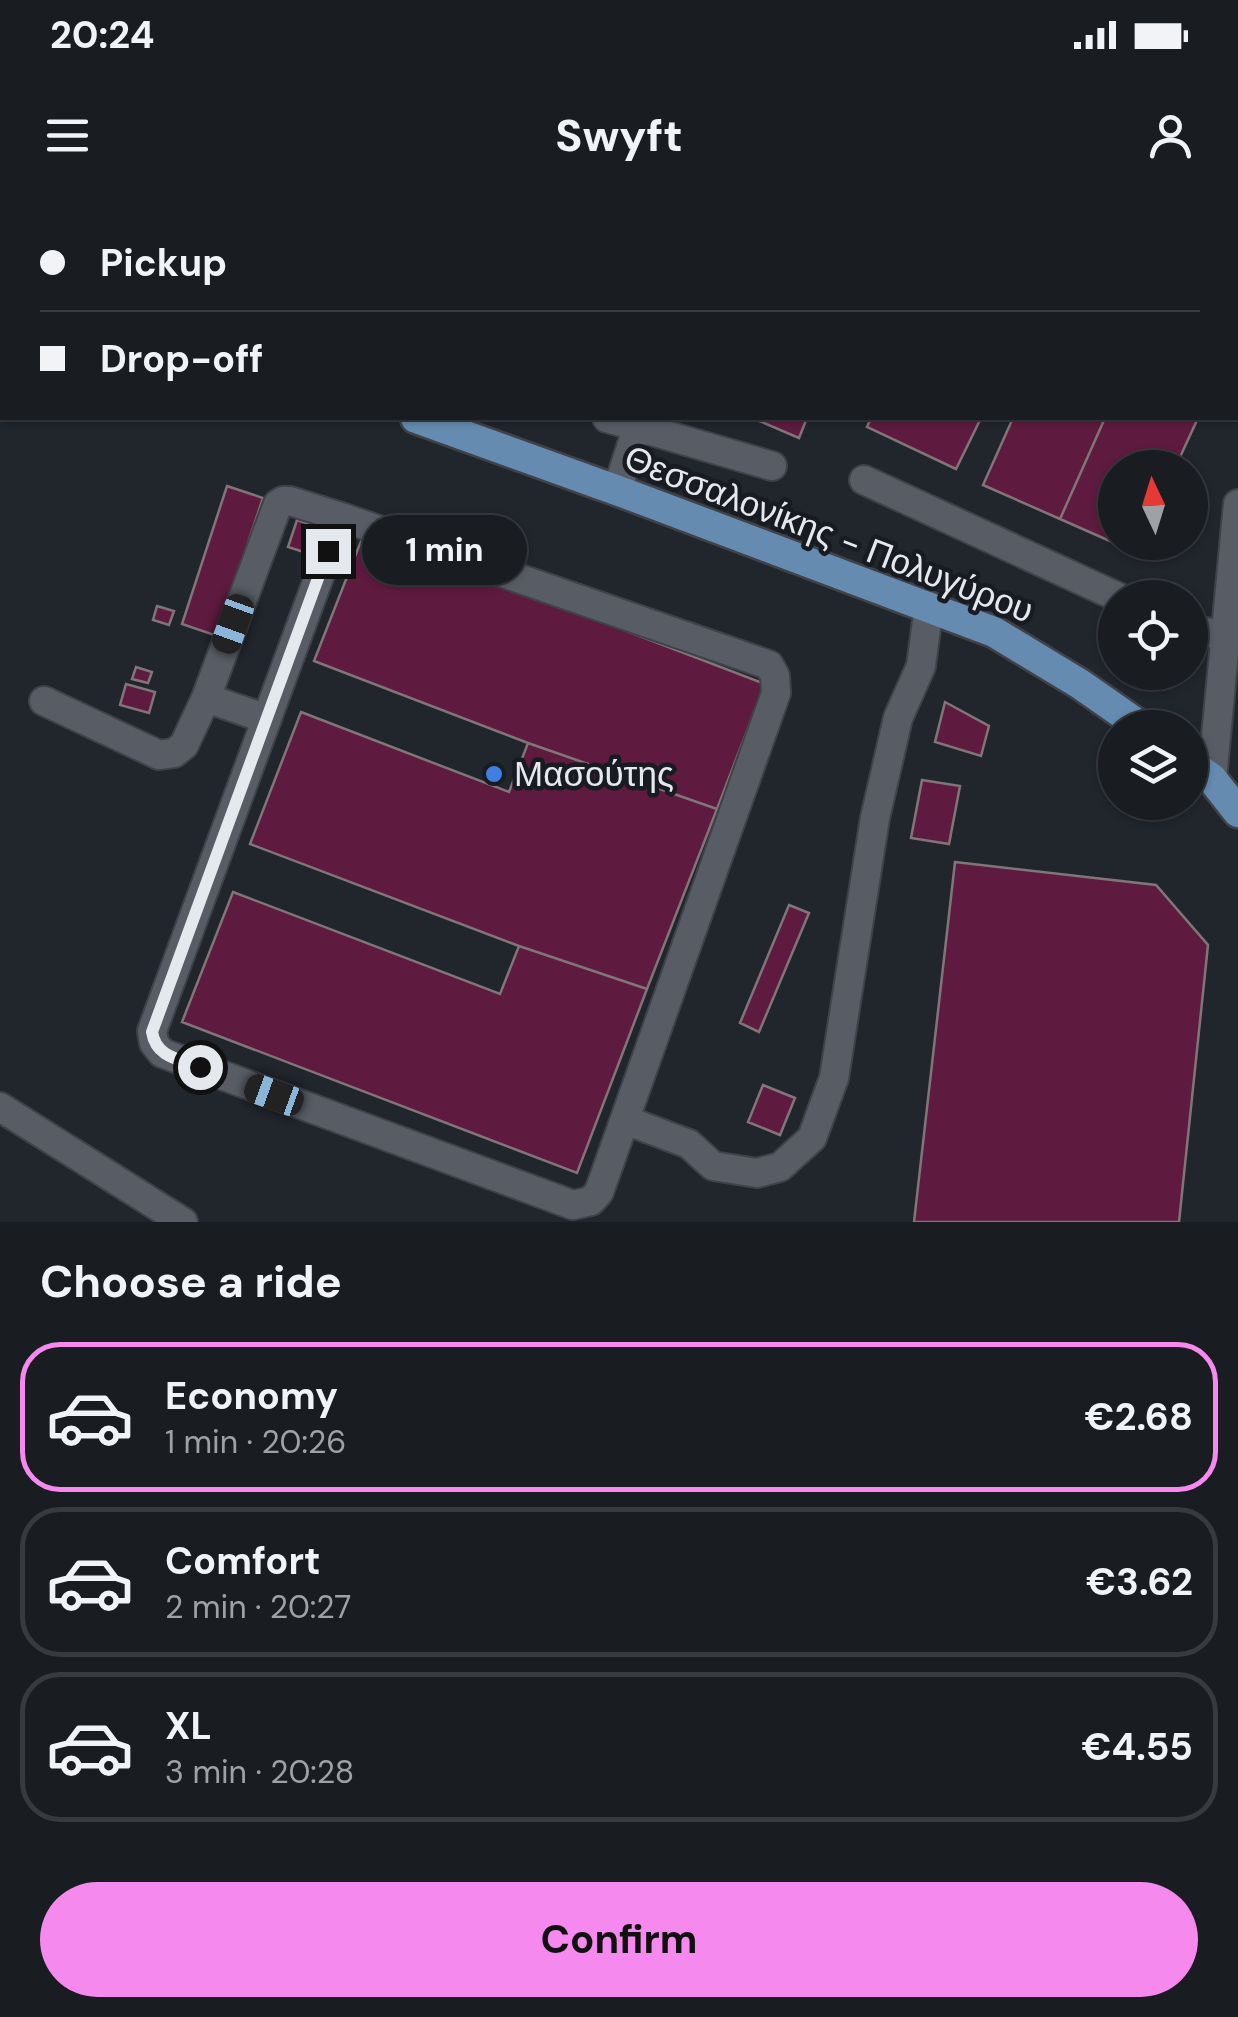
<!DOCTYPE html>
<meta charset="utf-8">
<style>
body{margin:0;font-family:"DM Sans",sans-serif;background:#22252a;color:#f1f3f6;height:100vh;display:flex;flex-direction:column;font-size:38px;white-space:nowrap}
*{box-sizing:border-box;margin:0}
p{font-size:32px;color:#9fa1a5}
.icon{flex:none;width:55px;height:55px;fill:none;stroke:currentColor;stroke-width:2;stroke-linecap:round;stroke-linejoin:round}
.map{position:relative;height:1022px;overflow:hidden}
.sheet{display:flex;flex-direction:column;background:#191c21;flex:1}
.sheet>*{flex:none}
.guide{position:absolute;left:0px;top:0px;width:1240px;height:220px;box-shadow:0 2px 8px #0004,0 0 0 2px #373a3f;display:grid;align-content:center;height:220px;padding:0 40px;background:#191c21}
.needle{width:65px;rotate:356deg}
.controls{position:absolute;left:1098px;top:250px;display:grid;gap:20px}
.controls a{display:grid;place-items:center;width:110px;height:110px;border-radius:50%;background:#191c21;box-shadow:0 2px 8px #0004,0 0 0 2px #373a3f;font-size:50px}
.end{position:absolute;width:45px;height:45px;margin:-22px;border:12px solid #e5e8ed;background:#111;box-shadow:0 0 0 5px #111}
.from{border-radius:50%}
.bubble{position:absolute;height:70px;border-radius:35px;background:#191c21;box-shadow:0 2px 8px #0004,0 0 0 2px #373a3f;font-size:32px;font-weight:700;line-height:70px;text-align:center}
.car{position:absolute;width:30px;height:60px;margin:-30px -15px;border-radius:12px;box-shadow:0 0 8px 2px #0007;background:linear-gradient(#222 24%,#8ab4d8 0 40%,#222 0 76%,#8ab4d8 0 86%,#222 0)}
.guide b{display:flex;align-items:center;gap:35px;height:95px;font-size:38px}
.guide b+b{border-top:2px solid #373a3f}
.guide i{width:25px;height:25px;background:#f1f3f6}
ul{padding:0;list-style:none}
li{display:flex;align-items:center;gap:30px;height:150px;margin:0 20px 15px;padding:0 20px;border:5px solid #373a3f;border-radius:40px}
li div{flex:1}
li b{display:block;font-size:38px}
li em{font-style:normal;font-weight:700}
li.selected{border-color:#f689ee}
li>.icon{width:90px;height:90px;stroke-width:1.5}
h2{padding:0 40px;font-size:45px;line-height:120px}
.cta{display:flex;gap:20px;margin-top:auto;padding:20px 40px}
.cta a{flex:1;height:115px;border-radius:60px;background:#f689ee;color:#111;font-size:40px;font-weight:700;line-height:115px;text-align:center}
.status{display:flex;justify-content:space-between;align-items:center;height:70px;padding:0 50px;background:#191c21;direction:ltr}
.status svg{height:28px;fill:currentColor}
header{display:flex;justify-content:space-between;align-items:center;height:130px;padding:0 40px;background:#191c21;font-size:45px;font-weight:700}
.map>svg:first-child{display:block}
</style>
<div class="status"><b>20:24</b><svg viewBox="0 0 49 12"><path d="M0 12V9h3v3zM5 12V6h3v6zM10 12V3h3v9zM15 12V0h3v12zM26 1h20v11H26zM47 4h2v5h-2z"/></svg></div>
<header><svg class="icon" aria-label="menu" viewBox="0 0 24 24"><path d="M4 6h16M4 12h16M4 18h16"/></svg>Swyft<svg class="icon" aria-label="person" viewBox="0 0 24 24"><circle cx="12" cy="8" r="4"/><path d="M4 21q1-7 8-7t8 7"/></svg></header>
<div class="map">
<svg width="1238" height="1022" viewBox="0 0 1238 1022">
<rect width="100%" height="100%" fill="#21252c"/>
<!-- building -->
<path fill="#5e1b3f" stroke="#807579" stroke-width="2.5" d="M200,0h87l6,2h-86z
M406,0h270l-1,2h-264z
M693,0h99l-1,2h-99z
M792,0h111l-1,2h-111z
M758,218h49l-8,20 -42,-18z
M871,218h110l-25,51 -89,-42z
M1013,218h92l-45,101 -77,-34z
M1105,218h93l-23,50h-60v74h27l-5,11 -77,-34z
M227,286l36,12 -46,138 -35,-12z
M297,320l25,8 -9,27 -25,-8z
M365,331l400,153 -48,125 -189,-66 -214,-82z
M157,406l17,5 -5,14 -16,-5z
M136,467l16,5 -4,11 -16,-4z
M126,484l29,8 -6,21 -29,-8z
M945,502l44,24 -8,30 -46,-14z
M301,512l208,80 19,-49 189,66 -70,180 -128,-43 -269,-102z
M922,580l38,6 -11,58 -38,-6z
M955,662l201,23 52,60 -29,277h-265z
M233,692l267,102 19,-48 128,43 -70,184 -395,-151z
M789,705l20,8 -50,119 -19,-9z
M763,885l32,13 -15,37 -32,-13z"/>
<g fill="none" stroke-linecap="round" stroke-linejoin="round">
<!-- minor casing -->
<g stroke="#3f4248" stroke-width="32">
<path id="minor" d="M1118,0l3,2
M151,2l2,-2
M357,2v-2
M0,155l2,1
M1238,158v2
M607,218l165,48
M864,280l256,118
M617,290l21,-64 -6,-8
M341,317l428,148 6,11 1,17 -177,499 -8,9 -18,4 -411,-152 -8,-10 -2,-12z
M1190,429l35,7
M206,498l61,21
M44,501l115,54 15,-2 10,-8 22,-47 72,-194 5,-3h7l51,16
M1212,579l26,-275
M0,907l183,115
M625,920l64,24 24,22 44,7 23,-6 32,-29 22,-60 41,-260 23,-100 23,-52 8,-60"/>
</g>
<!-- major casing -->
<g stroke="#3f4248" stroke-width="35">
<path id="major" d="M0,65l2,1
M416,218l211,76 367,138 86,52 63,44
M1190,563l22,16 26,33"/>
</g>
<!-- minor -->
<use href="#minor" stroke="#585d65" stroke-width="28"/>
<!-- major -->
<use href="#major" stroke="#658bb1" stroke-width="30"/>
</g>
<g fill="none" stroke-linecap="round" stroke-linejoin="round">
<!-- route -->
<path stroke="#e5e8ed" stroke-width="12" d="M200,867c-22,-8 -44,-10 -48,-35l176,-481"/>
</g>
<!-- markers -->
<circle fill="#3f7fe0" stroke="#181c22" stroke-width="4" cx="494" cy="574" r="10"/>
<g text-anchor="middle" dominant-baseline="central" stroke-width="9" stroke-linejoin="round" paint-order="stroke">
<!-- street labels -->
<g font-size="35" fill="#e5e8ed" stroke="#181c22">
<text transform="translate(829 334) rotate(21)">Θεσσαλονίκης - Πολυγύρου</text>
</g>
<!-- poi labels -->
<g font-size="35" fill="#e5e8ed" stroke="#181c22" text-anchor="start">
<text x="514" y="574">Μασούτης</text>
</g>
</g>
</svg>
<div class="controls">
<a><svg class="needle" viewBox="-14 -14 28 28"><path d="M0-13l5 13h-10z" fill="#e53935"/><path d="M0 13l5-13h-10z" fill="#9fa1a5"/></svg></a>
<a><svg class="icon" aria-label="locate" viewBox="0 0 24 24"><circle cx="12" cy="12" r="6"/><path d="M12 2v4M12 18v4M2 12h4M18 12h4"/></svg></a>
<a><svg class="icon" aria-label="layers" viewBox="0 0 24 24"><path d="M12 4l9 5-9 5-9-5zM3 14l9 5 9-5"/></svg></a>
</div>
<i class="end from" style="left:200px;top:867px"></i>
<i class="end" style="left:328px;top:351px"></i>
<div class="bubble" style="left:362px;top:315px;width:165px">1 min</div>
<i class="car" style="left:233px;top:424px;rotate:200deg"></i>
<i class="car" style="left:274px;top:895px;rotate:290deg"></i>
<div class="guide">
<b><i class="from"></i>Pickup</b>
<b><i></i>Drop-off</b>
</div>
</div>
<section class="sheet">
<h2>Choose a ride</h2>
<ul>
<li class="selected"><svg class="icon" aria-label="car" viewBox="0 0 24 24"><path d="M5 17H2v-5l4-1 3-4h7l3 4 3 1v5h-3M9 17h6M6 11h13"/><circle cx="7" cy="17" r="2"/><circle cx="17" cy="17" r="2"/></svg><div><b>Economy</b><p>1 min · 20:26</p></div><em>€2.68</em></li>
<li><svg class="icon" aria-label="car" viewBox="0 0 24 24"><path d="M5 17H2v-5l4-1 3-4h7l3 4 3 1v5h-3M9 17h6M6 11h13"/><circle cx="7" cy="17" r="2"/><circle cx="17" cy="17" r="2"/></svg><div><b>Comfort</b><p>2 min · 20:27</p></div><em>€3.62</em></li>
<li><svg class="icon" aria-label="car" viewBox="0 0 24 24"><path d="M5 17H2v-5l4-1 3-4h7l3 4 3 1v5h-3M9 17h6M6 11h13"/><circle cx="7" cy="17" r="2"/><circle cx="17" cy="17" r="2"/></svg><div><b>XL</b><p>3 min · 20:28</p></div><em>€4.55</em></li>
</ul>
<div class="cta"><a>Confirm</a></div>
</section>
